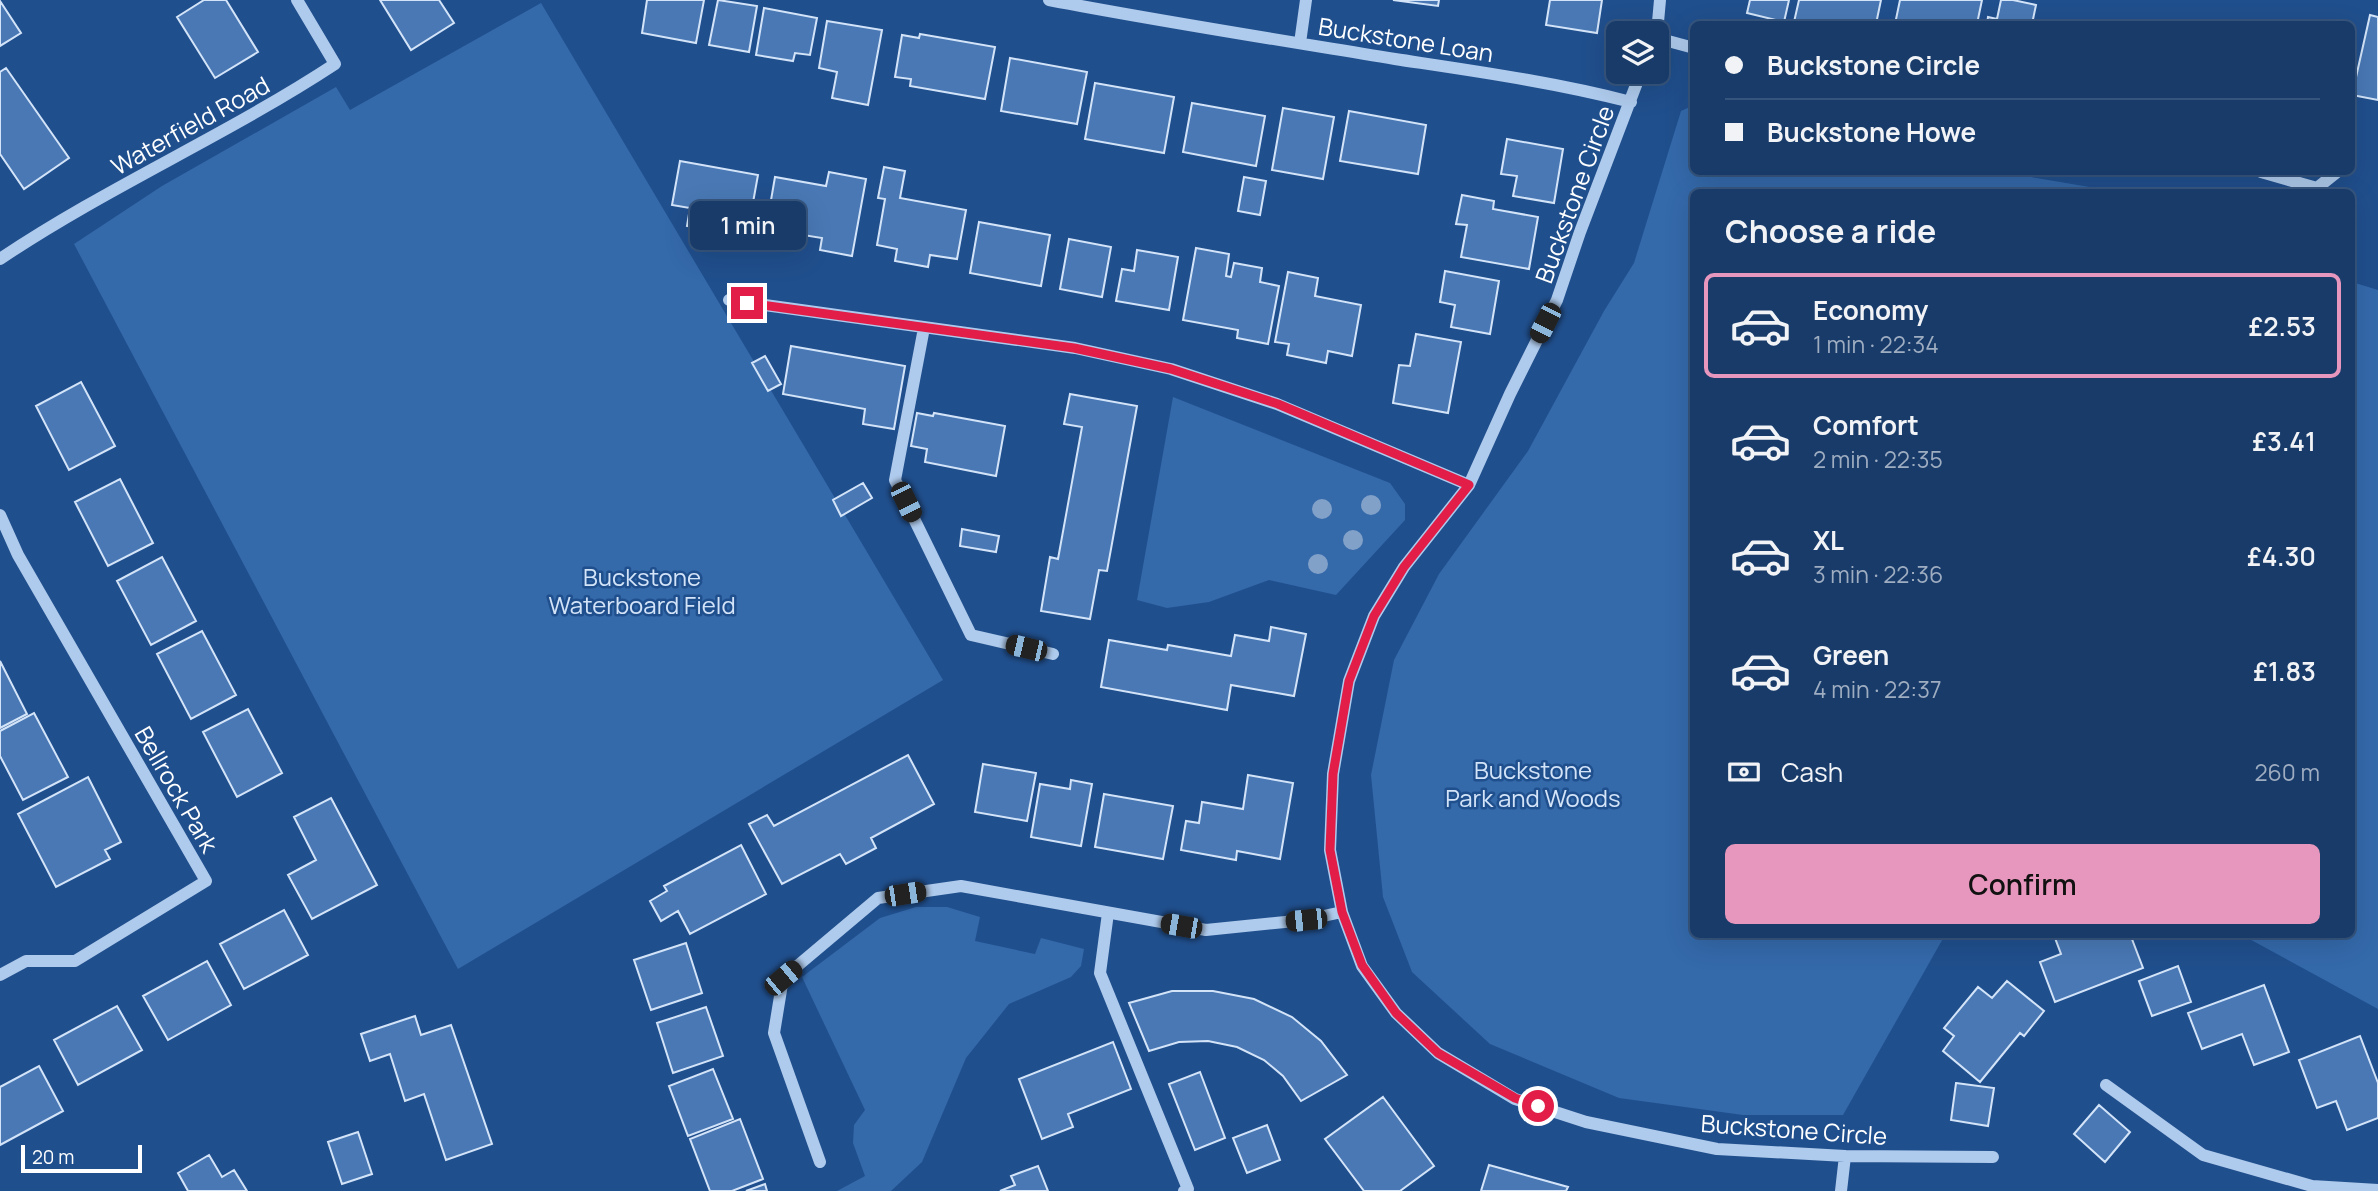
<!DOCTYPE html>
<meta charset="utf-8">
<style>
body{margin:0;font-family:Manrope,sans-serif;background:#254672;color:#f1f3f6;height:100vh;display:flex;flex-direction:column;font-size:26px;white-space:nowrap}
*{box-sizing:border-box;margin:0}
p{font-size:23px;color:#9fadc1}
.icon{flex:none;width:38px;height:38px;fill:none;stroke:currentColor;stroke-width:2;stroke-linecap:round;stroke-linejoin:round}
.map{position:relative;flex:1;overflow:hidden}
.details{position:absolute;left:1690px;top:189px;width:665px;height:749px;display:flex;flex-direction:column;background:#183b6a;border-radius:10px;box-shadow:0 7px 28px #0002,0 0 0 2px #36557e}
.details>*{flex:none}
.guide{position:absolute;left:1690px;top:21px;width:665px;height:154px;border-radius:10px;box-shadow:0 7px 28px #0002,0 0 0 2px #36557e;display:grid;align-content:center;height:154px;padding:0 35px;background:#183b6a}
.fabs{position:absolute;left:1606px;top:21px;display:grid;gap:14px}
.fabs a{display:grid;place-items:center;width:63px;height:63px;border-radius:10px;background:#183b6a;box-shadow:0 7px 28px #0002,0 0 0 2px #36557e;font-size:35px}
.scale{position:absolute;left:21px;bottom:18px;width:121px;box-sizing:border-box;padding-left:7px;border:4px solid #fff;border-top:0;font-size:19px;line-height:24px;white-space:nowrap;color:#fff;-webkit-text-stroke:5px #204f8d;paint-order:stroke}
.end{position:absolute;width:32px;height:32px;margin:-16px;border:9px solid #e11d48;background:#fff;box-shadow:0 0 0 4px #fff}
.from{border-radius:50%}
.bubble{position:absolute;height:49px;border-radius:10px;background:#183b6a;box-shadow:0 7px 28px #0002,0 0 0 2px #36557e;font-size:23px;font-weight:600;line-height:49px;text-align:center}
.car{position:absolute;width:21px;height:42px;margin:-21px -10px;border-radius:9px;box-shadow:0 0 5px 2px #0007;background:linear-gradient(#222 24%,#8ab4d8 0 40%,#222 0 76%,#8ab4d8 0 86%,#222 0)}
.guide b{display:flex;align-items:center;gap:24px;height:66px;font-size:26px}
.guide b+b{border-top:2px solid #36557e}
.guide i{width:18px;height:18px;background:#f1f3f6}
ul{padding:0;list-style:none}
li{display:flex;align-items:center;gap:21px;height:105px;margin:0 14px 10px;padding:0 21px;border:4px solid transparent;border-radius:10px}
li div{flex:1}
li b{display:block;font-size:26px}
li em{font-style:normal;font-weight:600}
li.active{border-color:#e797bd}
li>.icon{width:63px;height:63px;stroke-width:1.5}
h2{padding:0 35px;font-size:32px;line-height:84px}
.pay{display:flex;align-items:center;gap:18px;height:77px;padding:0 35px;font-size:26px}
.pay p{margin-inline-start:auto}
.button{display:flex;gap:14px;margin-top:auto;padding:14px 35px}
.button a{flex:1;height:80px;border-radius:10px;background:#e797bd;color:#111;font-size:28px;font-weight:600;line-height:80px;text-align:center}
.map>svg:first-child{display:block}
</style>
<div class="map">
<svg width="2378" height="1191" viewBox="0 0 2378 1191">
<rect width="100%" height="100%" fill="#204f8d"/>
<!-- green -->
<path fill="#3469aa" d="M541,3l402,677 -485,289 -384,-725 88,-58 174,-99 14,23z
M1694,105v67h308l117,20h-425v742l251,1 -102,180h-100l-124,-17 -129,-54 -78,-72 -29,-75 -12,-122 23,-115 45,-86 89,-123 76,-140 30,-48 47,-152z
M2352,282l26,8v719l-136,-74 110,-1z
M1173,397l217,86 15,21v16l-69,75 -67,-15 -60,22 -42,6 -30,-8z
M916,907h31l33,10 -5,24 60,13 6,-16 43,11 -3,17 -10,11 -62,27 -43,54 -44,104 -31,29h-54l28,-15 -12,-33 1,-18 11,-15 -63,-133 78,-59z"/>
<!-- building -->
<path fill="#4978b4" stroke="#d3e4f9" stroke-width="2" d="M204,0h22l32,52 -43,26 -38,-61z
M380,0h59l15,23 -43,27z
M647,0h57l-8,43 -54,-10z
M718,0l39,6 -8,46 -40,-7z
M1393,0h46l-1,6z
M1550,0h52l-5,33 -51,-8z
M1750,0h39l-5,22 -37,-9z
M1799,0h82l-5,24h-71l-11,-2z
M1900,0h82l-5,24h-82z
M2001,0h12l23,5 -4,19h-45l1,-7 9,2z
M0,1l21,32 -21,13z
M764,8l53,10 -7,37 -15,-2 -2,8 -37,-6z
M2370,15l8,2v83l-26,-5z
M827,21l55,9 -14,75 -36,-7 5,-26 -18,-4z
M920,34l75,13 -10,52 -75,-13 1,-7 -16,-2 7,-42 17,3z
M1010,58l77,14 -10,52 -76,-13z
M6,68l63,90 -45,31 -24,-35v-82z
M1095,83l79,14 -10,56 -79,-14z
M1192,103l73,13 -9,50 -73,-14z
M1283,108l51,9 -11,62 -51,-9z
M1349,111l77,14 -8,49 -78,-13z
M1507,139l56,10 -9,54 -41,-7 4,-20 -16,-2z
M680,161l78,14 -8,44 -23,-4 -3,18 -37,-7 3,-18 -18,-3z
M884,167l21,4 -5,27 66,12 -9,49 -27,-4 -2,12 -33,-6 2,-12 -20,-4 8,-46 -7,-1z
M829,172l37,7 -14,77 -32,-6 2,-12 -56,-9 9,-52 51,9z
M1244,177l22,4 -6,34 -22,-4z
M1462,195l32,6 -1,8 45,8 -9,52 -68,-12 6,-32 -11,-1z
M979,222l71,13 -9,51 -71,-13z
M1069,239l42,8 -9,50 -42,-8z
M1196,248l33,6 -3,22 5,1 3,-14 28,5 -2,14 19,4 -11,58 -31,-6 1,-8 -55,-10z
M1137,250l41,7 -9,53 -53,-9 6,-32 12,2z
M1445,271l54,10 -9,53 -39,-7 4,-22 -15,-3z
M1288,272l30,6 -3,18 46,9 -9,51 -24,-5 -2,12 -39,-8 2,-11 -14,-2z
M1416,334l45,8 -13,71 -55,-10 6,-38 11,1z
M791,346l114,20 -11,63 -31,-5 2,-15 -82,-15z
M765,356l16,28 -13,7 -16,-28z
M81,382l34,64 -46,24 -33,-64z
M1070,394l67,12 -30,165 -8,-1 -9,49 -49,-8 9,-54 8,2 24,-132 -18,-3z
M917,413l16,3 1,-3 71,13 -9,50 -71,-14 2,-13 -16,-3z
M120,479l33,64 -45,23 -33,-64z
M863,483l9,15 -31,18 -8,-16z
M962,529l37,7 -3,16 -36,-6z
M162,557l34,64 -45,24 -34,-64z
M1271,627l35,7 -12,62 -63,-11 -4,25 -126,-23 8,-47 58,10 1,-5 63,11 4,-21 34,6z
M202,631l34,64 -45,24 -34,-65z
M0,661l27,53 -27,14z
M248,709l34,64 -45,24 -34,-65z
M34,713l34,64 -45,23 -23,-44v-25z
M908,755l26,49 -63,34 5,10 -30,16 -6,-10 -58,30 -33,-60 18,-9 7,11z
M983,764l53,9 -9,48 -52,-9z
M1248,775l45,8 -13,76 -43,-8 -1,9 -55,-10 5,-29 13,2 3,-21 41,7z
M88,777l33,65 -16,8 5,9 -54,28 -38,-73z
M1071,780l21,4 -11,62 -50,-9 9,-53 30,5z
M1104,794l69,12 -10,53 -68,-12z
M331,798l46,87 -65,34 -24,-44 28,-15 -22,-43z
M741,845l25,49 -76,40 -12,-23 -17,10 -11,-20 17,-10 -3,-5z
M284,910l24,45 -64,34 -24,-45z
M2065,934h65l13,34 -88,34 -15,-40 21,-8 -6,-16z
M686,943l16,50 -51,17 -17,-50z
M207,961l24,44 -63,35 -25,-44z
M2178,966l13,36 -39,14 -13,-35z
M2007,981l37,30 -20,25 -4,-3 -40,49 -37,-31 11,-15 -10,-8 34,-41 14,11z
M2264,985l25,67 -35,13 -12,-31 -40,15 -14,-36z
M1172,991h41l41,8 38,18 29,24 26,34 -46,26 -18,-25 -19,-16 -27,-13 -29,-6 -29,1 -30,9 -20,-48z
M117,1006l25,44 -64,35 -24,-45z
M706,1007l17,49 -50,17 -16,-50z
M415,1016l6,19 30,-10 41,119 -46,16 -22,-66 -19,7 -15,-47 -20,7 -9,-27z
M2360,1036l18,47v35l-31,12 -11,-29 -19,7 -18,-48z
M1113,1042l18,47 -63,25 5,13 -31,12 -23,-60z
M39,1066l24,45 -63,34v-58z
M713,1069l20,50 -45,17 -19,-50z
M1200,1072l25,66 -30,12 -26,-66z
M1956,1083l38,5 -6,38 -37,-6z
M1383,1097l51,69 -34,25h-36l-39,-52z
M2099,1105l31,27 -25,30 -31,-28z
M740,1119l23,60 -31,12h-22l-20,-52z
M1267,1125l13,35 -33,13 -14,-35z
M358,1132l14,42 -30,10 -14,-42z
M209,1155l13,22 12,-7 13,21h-59l-10,-18z
M1489,1165l79,22 -2,4h-85z
M1038,1166l10,25h-48l15,-6 -4,-9z
M765,1184l2,7h-21z"/>
<g fill="none" stroke-linecap="round" stroke-linejoin="round">
<!-- minor -->
<path stroke="#aecaec" stroke-width="12" d="M1049,0c115,22 231,40 346,59 79,12 159,23 236,43
M1657,33l3,-33
M1657,38l37,10
M1300,43l6,-43
M1641,72l-61,160 -23,68 -47,94 -41,91 -65,82 -30,49 -25,65 -16,93 -3,76 12,62 20,54 34,47 42,40 77,46 71,23 131,27 128,7 148,1
M2261,172l56,16
M2318,192l-1,-4 20,-16
M0,259c107,-72 227,-124 335,-195l-38,-64
M729,300l346,48 96,21 106,35 192,81
M924,328l-29,152 76,155 82,19
M0,515l18,40 188,326 -131,80h-49l-26,14
M1108,913l-8,60 88,216 -4,2
M2106,1085l97,70 109,31 66,4
M820,1162l-46,-129 9,-55 95,-80 83,-12 245,44 99,-10 37,-8
M1841,1191l4,-35"/>
</g>
<!-- trees -->
<g fill="#82a1c8">
<circle cx="1371" cy="505" r="10"/>
<circle cx="1322" cy="509" r="10"/>
<circle cx="1353" cy="540" r="10"/>
<circle cx="1318" cy="564" r="10"/>
</g>
<g fill="none" stroke-linecap="round" stroke-linejoin="round">
<!-- route -->
<path stroke="#e11d48" stroke-width="9" d="M747,303l327,45 97,21 107,35 191,81 -65,82 -30,49 -25,65 -16,93 -3,76 12,62 20,53 34,48 42,40 77,45 23,8"/>
</g>
<g text-anchor="middle" dominant-baseline="central" stroke-width="5" stroke-linejoin="round" paint-order="stroke">
<!-- street labels -->
<g font-size="24" fill="#fff" stroke="#204f8d">
<text transform="translate(1406 39) rotate(9)">Buckstone Loan</text>
<text transform="translate(190 125) rotate(-29)">Waterfield Road</text>
<text transform="translate(1574 194) rotate(-70)">Buckstone Circle</text>
<text transform="translate(177 789) rotate(60)">Bellrock Park</text>
<text transform="translate(1794 1129) rotate(4)">Buckstone Circle</text>
</g>
<!-- park labels -->
<g font-size="24" fill="#d3e4f9" stroke="#204f8d">
<text x="642" y="576">Buckstone<tspan x="642" dy="28">Waterboard Field</tspan></text>
<text x="1533" y="769">Buckstone<tspan x="1533" dy="28">Park and Woods</tspan></text>
</g>
</g>
</svg>
<div class="fabs">
<a><svg class="icon" aria-label="layers" viewBox="0 0 24 24"><path d="M12 4l9 5-9 5-9-5zM3 14l9 5 9-5"/></svg></a>
</div>
<div class="scale">20 m</div>
<i class="end from" style="left:1538px;top:1106px"></i>
<i class="end" style="left:747px;top:303px"></i>
<div class="bubble" style="left:690px;top:201px;width:116px">1 min</div>
<i class="car" style="left:1545px;top:323px;rotate:207deg"></i>
<i class="car" style="left:906px;top:502px;rotate:154deg"></i>
<i class="car" style="left:1026px;top:648px;rotate:283deg"></i>
<i class="car" style="left:905px;top:894px;rotate:81deg"></i>
<i class="car" style="left:1306px;top:920px;rotate:264deg"></i>
<i class="car" style="left:1181px;top:926px;rotate:280deg"></i>
<i class="car" style="left:783px;top:978px;rotate:50deg"></i>
<div class="guide">
<b><i class="from"></i>Buckstone Circle</b>
<b><i></i>Buckstone Howe</b>
</div>
<section class="details">
<h2>Choose a ride</h2>
<ul>
<li class="active"><svg class="icon" aria-label="car" viewBox="0 0 24 24"><path d="M5 17H2v-5l4-1 3-4h7l3 4 3 1v5h-3M9 17h6M6 11h13"/><circle cx="7" cy="17" r="2"/><circle cx="17" cy="17" r="2"/></svg><div><b>Economy</b><p>1 min · 22:34</p></div><em>£2.53</em></li>
<li><svg class="icon" aria-label="car" viewBox="0 0 24 24"><path d="M5 17H2v-5l4-1 3-4h7l3 4 3 1v5h-3M9 17h6M6 11h13"/><circle cx="7" cy="17" r="2"/><circle cx="17" cy="17" r="2"/></svg><div><b>Comfort</b><p>2 min · 22:35</p></div><em>£3.41</em></li>
<li><svg class="icon" aria-label="car" viewBox="0 0 24 24"><path d="M5 17H2v-5l4-1 3-4h7l3 4 3 1v5h-3M9 17h6M6 11h13"/><circle cx="7" cy="17" r="2"/><circle cx="17" cy="17" r="2"/></svg><div><b>XL</b><p>3 min · 22:36</p></div><em>£4.30</em></li>
<li><svg class="icon" aria-label="car" viewBox="0 0 24 24"><path d="M5 17H2v-5l4-1 3-4h7l3 4 3 1v5h-3M9 17h6M6 11h13"/><circle cx="7" cy="17" r="2"/><circle cx="17" cy="17" r="2"/></svg><div><b>Green</b><p>4 min · 22:37</p></div><em>£1.83</em></li>
</ul>
<div class="pay"><svg class="icon" aria-label="cash" viewBox="0 0 24 24"><path d="M3 7h18v10H3z"/><circle cx="12" cy="12" r="2"/></svg>Cash<p>260 m</p></div>
<div class="button"><a>Confirm</a></div>
</section>
</div>
